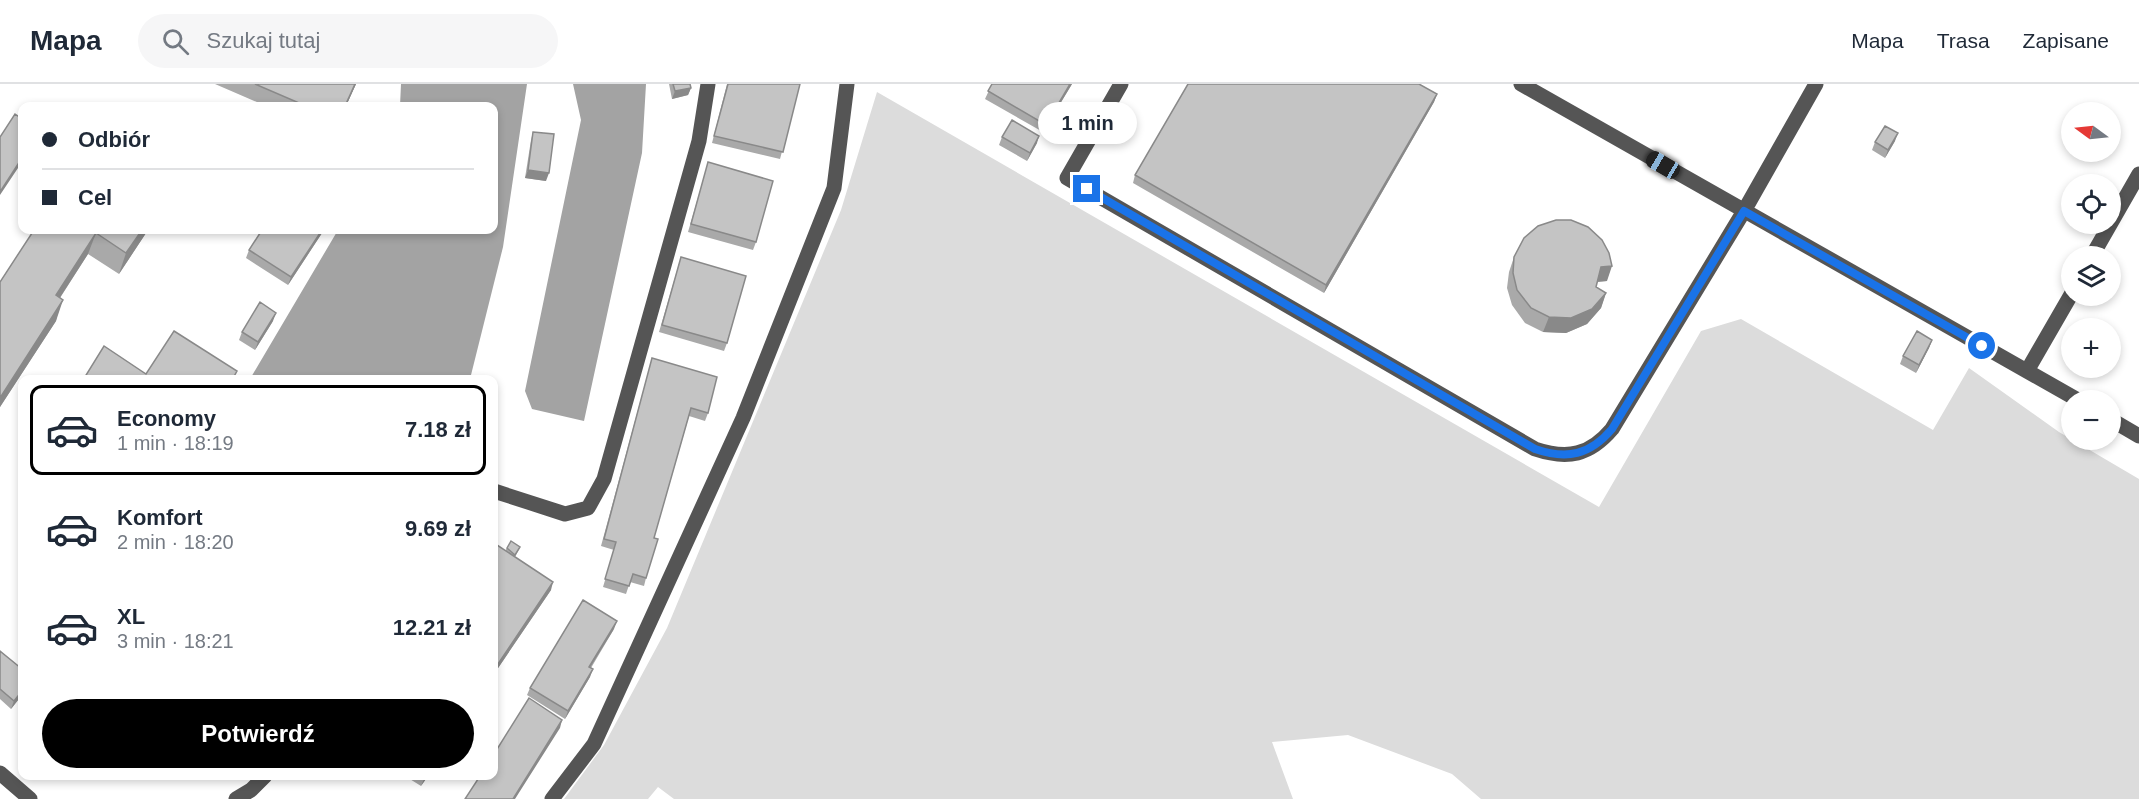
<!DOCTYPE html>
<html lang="pl">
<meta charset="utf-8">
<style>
body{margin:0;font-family:Arial,sans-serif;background:#f6f6f7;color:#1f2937;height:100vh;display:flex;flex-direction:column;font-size:22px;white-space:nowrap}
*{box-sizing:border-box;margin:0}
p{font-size:20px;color:#747a83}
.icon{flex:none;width:33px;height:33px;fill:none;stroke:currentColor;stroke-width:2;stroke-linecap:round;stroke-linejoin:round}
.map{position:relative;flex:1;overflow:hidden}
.panel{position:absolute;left:18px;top:291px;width:480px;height:405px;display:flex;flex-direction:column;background:#fff;border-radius:12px;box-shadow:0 3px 9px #0003}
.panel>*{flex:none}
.hud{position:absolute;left:18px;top:18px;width:480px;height:132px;border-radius:12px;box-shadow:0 3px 9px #0003;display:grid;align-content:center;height:132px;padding:0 24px;background:#fff}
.needle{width:39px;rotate:285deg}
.fabs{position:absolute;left:2061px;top:18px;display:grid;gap:12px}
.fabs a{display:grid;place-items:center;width:60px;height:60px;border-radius:50%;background:#fff;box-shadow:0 3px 9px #0003;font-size:30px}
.end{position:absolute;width:27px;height:27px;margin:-14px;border:8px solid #1a73e8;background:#fff;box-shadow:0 0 0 3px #fff}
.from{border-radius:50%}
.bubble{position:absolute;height:42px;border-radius:21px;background:#fff;box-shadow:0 3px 9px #0003;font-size:20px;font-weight:700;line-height:42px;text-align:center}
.car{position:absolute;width:18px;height:36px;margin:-18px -9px;border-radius:8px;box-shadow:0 0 4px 2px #0007;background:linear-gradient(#222 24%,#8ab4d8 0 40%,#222 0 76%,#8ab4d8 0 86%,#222 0)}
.hud b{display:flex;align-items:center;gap:21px;height:57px;font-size:22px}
.hud b+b{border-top:2px solid #e0e1e3}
.hud i{width:15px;height:15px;background:#1f2937}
ul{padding:10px 0 0;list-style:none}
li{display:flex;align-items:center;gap:18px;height:90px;margin:0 12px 9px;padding:0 12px;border:3px solid transparent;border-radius:12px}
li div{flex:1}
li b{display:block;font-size:22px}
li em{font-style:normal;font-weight:700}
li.active{border-color:#000}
li>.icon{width:54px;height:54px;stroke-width:1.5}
.primary-button{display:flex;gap:12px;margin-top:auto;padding:12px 24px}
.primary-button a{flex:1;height:69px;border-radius:36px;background:#000;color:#fff;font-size:24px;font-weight:700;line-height:69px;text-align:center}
header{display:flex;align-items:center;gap:36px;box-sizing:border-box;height:84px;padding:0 30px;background:#fff;border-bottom:2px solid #e0e1e3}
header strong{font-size:28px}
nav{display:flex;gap:33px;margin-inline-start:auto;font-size:21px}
.search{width:420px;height:54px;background:#f6f6f7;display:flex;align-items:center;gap:15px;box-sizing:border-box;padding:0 21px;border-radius:33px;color:#747a83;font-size:22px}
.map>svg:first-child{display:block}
</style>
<header>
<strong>Mapa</strong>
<div class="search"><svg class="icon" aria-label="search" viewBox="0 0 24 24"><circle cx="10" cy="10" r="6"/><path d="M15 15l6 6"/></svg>Szukaj tutaj</div>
<nav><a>Mapa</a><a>Trasa</a><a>Zapisane</a></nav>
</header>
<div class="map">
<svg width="2139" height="715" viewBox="0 0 2139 715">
<rect width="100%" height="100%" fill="#fff"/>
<!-- green -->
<path fill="#dcdcdc" d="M877,8l722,415 102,-176 40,-12 192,111 36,-62 90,64 80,47v320h-658l-29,-25 -104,-39 -76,7 21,57h-619l-16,-12 -10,12h-84l40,-54 63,-117 174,-418z"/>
<!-- water -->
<path fill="#a3a3a3" d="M401,0h126l-24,163 -33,132h-220l88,-149h156v-124h-94z
M573,0h73l-4,69 -58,268 -52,-12 -7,-18 56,-271z"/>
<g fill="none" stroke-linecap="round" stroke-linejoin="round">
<!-- minor -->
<path stroke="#555" stroke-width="15" d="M1121,0l-54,94 468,271c33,11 55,6 77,-20l132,-218 72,-127
M1521,0l557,316
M2092,172l47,-82
M2027,287l45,-78
M2110,335l29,17
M494,407l71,23 23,-6 16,-29 95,-338 9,-57
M0,689l30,26
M236,715l15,-9 14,-14
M552,715l42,-55 149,-326 91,-230 13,-104"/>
</g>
<!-- wall -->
<path fill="#a9a9a9" d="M215,0h141l-10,22h-80z
M669,0h21l1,4 -3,7 -16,4z
M727,0h73l-20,75 -68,-16z
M992,0h80l-29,48 -58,-33z
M1437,10l-3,8 -110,191 -191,-110 2,-8z
M533,48l13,49 -21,-3 6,-38z
M1002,53l35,6 -10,18 -28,-16z
M1895,57l-10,17 -13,-8 3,-8z
M708,79l48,79 -3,8 -65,-18z
M34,146h114l-29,44 -31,-20 -28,44 -4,23 -56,86v-125z
M262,146h62l-36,55 -42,-27 3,-8z
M681,173l46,86 -3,8 -65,-19z
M1514,173l93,24 -10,1 -1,5 10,6 -5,15 -14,16 -21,9 -23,-1 -18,-9 -13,-18 -5,-17 2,-16z
M273,237l-18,29 -16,-10 3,-8z
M1932,256l-3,8 -13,25 -16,-9 3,-8z
M652,274l56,55 -3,8 -16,-5 -35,122 -8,40 -2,8 -14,-4 -4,12 -23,-7 11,-37 -13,-4z
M494,459l11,8 2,-3 13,-1 -5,10 36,33 -57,84z
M22,485v14l-4,-2z
M614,545l-23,39 -1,9 -25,42 -38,-24 3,-7z
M0,567l22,18v26l-11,14 -11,-10z
M405,692h23l-7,10z"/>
<!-- shaded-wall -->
<path fill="#898989" d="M355,0h1l-10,22h-1z
M1070,0h2l-29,48 3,-7z
M691,4l-3,7 -16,4 3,-8z
M1437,10l-3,8 -110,191 2,-8z
M1898,49l-3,8 -10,17 3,-8z
M1039,52l-2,7 -10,18 3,-8z
M22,74v4l-22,33v-3z
M528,86l21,3 -3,8 -21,-3z
M142,146h6l-29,44 7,-21z
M322,146h2l-36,55 3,-8z
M96,149l-8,21 -40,62 8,-21z
M1612,182l-5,15 -12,1 6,-15z
M1606,209l-5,15 -14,16 -21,9 -23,-1 6,-15z
M63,216l-7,21 -56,86v-9z
M276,229l-3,8 -18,29 3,-8z
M1932,256l-3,8 -13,25 3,-8z
M553,498l-2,8 -57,84 2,-7z
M617,537l-3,8 -28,45 3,-7z
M593,585l-3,8 -25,42 3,-8z
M22,607v4l-11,14 3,-8z
M562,636l-2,8 -45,71h-2z
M426,692h2l-7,10 3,-7z"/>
<!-- building -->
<path fill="#c4c4c4" stroke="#898989" stroke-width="1.5" d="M255,0h100l-10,22h-39z
M673,0h17l1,4 -16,3z
M728,0h72l-17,68 -69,-16z
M992,0h78l-24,41 -58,-34z
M1188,0h231l18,10 -111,191 -191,-110z
M15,30l7,5v39l-22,34v-55z
M1012,36l27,16 -9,17 -28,-16z
M1885,42l13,7 -10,17 -13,-8z
M533,48l21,2 -5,39 -21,-3z
M708,78l65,19 -17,61 -65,-18z
M1556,136h15l17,7 14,13 7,13 3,13 -11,1 -5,20 10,6 -14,16 -21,9 -22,-1 -18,-9 -14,-18 -4,-17 1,-16 10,-19 14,-12z
M34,146h108l-16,23 -30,-20 -40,62 7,5 -63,98v-116z
M262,146h60l-31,47 -42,-27z
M681,173l65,19 -19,67 -65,-18z
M260,218l16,11 -18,29 -16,-10z
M174,247l63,40 -5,9h-149l21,-34 42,28z
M1917,247l15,9 -13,25 -16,-9z
M652,274l65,19 -9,36 -17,-5 -37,130 4,1 -12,39 -13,-4 -4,12 -24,-7 11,-37 -12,-3z
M511,457l9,6 -5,8 -8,-7z
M494,459l59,39 -57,85 -2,-2z
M583,516l34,21 -28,46 4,2 -25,42 -38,-23z
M0,567l22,18v22l-8,10 -14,-12z
M529,614l33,22 -49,79h-48l15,-23h14v-22z"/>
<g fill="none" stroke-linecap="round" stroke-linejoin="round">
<!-- route -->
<path stroke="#1a73e8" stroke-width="8" d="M1087,105l448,260c32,11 55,6 77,-20l132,-218 238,135"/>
</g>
</svg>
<div class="fabs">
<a><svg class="needle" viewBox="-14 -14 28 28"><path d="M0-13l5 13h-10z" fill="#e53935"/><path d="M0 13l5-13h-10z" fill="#747a83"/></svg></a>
<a><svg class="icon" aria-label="locate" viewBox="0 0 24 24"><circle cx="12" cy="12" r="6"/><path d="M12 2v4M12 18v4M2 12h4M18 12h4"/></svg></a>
<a><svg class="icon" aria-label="layers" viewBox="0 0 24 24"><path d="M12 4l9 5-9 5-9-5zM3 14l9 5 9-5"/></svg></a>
<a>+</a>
<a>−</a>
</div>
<i class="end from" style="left:1982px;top:262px"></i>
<i class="end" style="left:1087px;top:105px"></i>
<div class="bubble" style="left:1038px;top:18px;width:99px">1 min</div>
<i class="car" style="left:1663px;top:81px;rotate:300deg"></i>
<div class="hud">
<b><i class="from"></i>Odbiór</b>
<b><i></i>Cel</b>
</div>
<section class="panel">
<ul>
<li class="active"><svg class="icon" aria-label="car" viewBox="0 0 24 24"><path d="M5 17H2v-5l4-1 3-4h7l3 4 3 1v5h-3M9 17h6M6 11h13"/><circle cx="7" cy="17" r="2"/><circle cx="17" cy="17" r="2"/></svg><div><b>Economy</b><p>1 min · 18:19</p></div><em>7.18 zł</em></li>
<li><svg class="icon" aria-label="car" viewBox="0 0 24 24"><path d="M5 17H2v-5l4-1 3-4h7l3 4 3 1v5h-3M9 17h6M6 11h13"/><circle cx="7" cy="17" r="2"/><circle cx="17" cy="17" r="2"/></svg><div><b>Komfort</b><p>2 min · 18:20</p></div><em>9.69 zł</em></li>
<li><svg class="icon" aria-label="car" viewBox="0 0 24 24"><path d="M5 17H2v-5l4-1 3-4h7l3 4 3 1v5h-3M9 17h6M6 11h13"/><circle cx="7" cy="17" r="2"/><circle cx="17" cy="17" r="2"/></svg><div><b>XL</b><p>3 min · 18:21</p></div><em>12.21 zł</em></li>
</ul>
<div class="primary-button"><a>Potwierdź</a></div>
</section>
</div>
